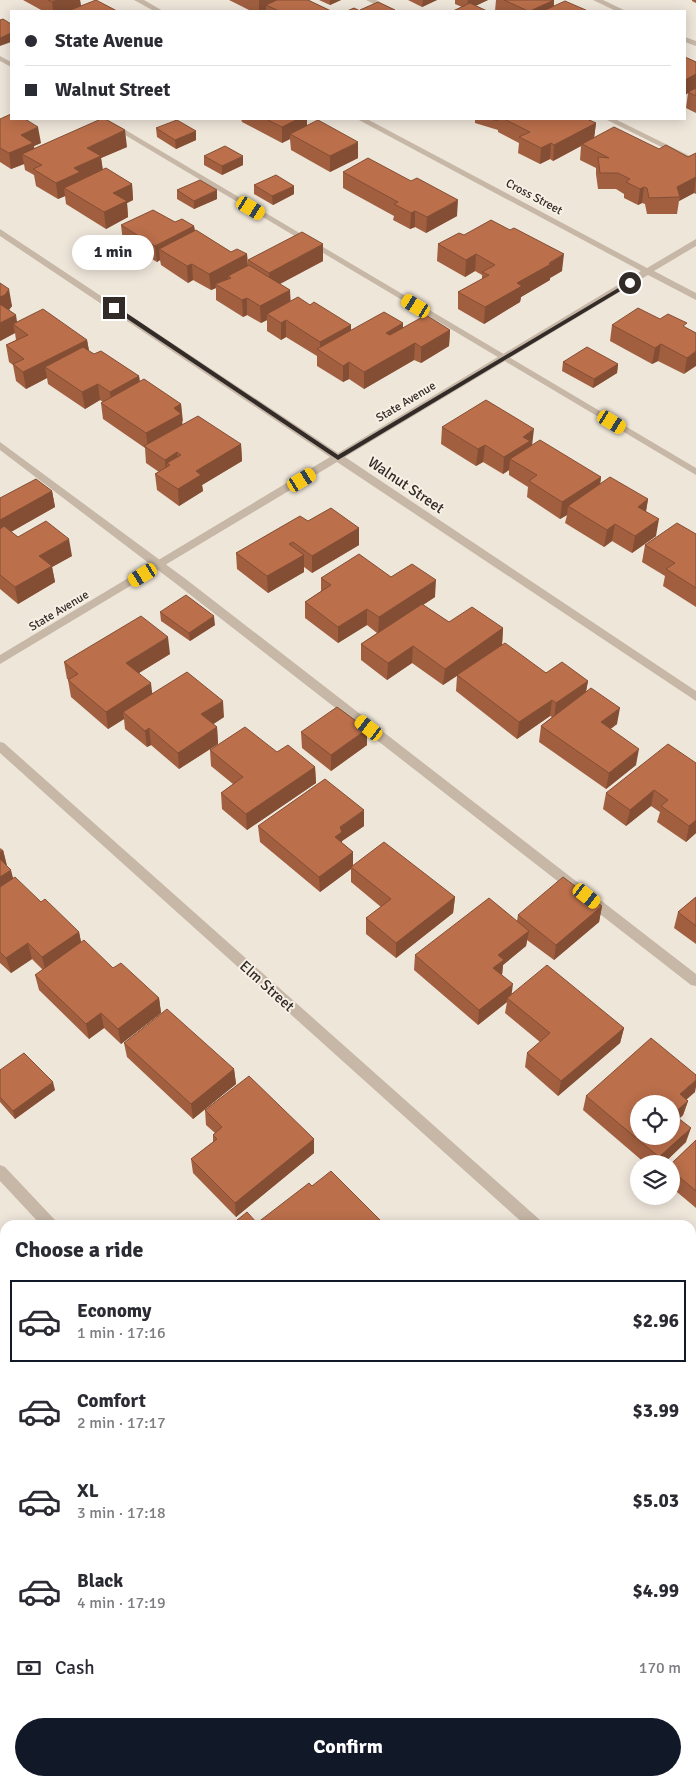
<!DOCTYPE html>
<meta charset="utf-8">
<style>
body{margin:0;font-family:Signika,sans-serif;background:#f2f2f3;color:#2b2b33;height:100vh;display:flex;flex-direction:column;font-size:19px;white-space:nowrap}
*{box-sizing:border-box;margin:0}
p{font-size:16px;color:#7c7c81}
.icon{flex:none;width:28px;height:28px;fill:none;stroke:currentColor;stroke-width:2;stroke-linecap:round;stroke-linejoin:round}
.map{position:relative;flex:1;overflow:hidden}
.details{position:absolute;left:0px;top:1220px;width:696px;height:566px;display:flex;flex-direction:column;background:#fff;border-radius:15px 15px 0 0;box-shadow:0 2px 12px #0003}
.details>*{flex:none}
.guide{position:absolute;left:10px;top:10px;width:676px;height:110px;border-radius:0px;box-shadow:0 2px 12px #0003;display:grid;align-content:center;height:110px;padding:0 15px;background:#fff}
.tools{position:absolute;left:630px;top:1095px;display:grid;gap:10px}
.tools a{display:grid;place-items:center;width:50px;height:50px;border-radius:50%;background:#fff;box-shadow:0 2px 12px #0003;font-size:25px}
.end{position:absolute;width:22px;height:22px;margin:-11px;border:6px solid #332b27;background:#fff;box-shadow:0 0 0 2px #fff}
.from{border-radius:50%}
.bubble{position:absolute;height:35px;border-radius:18px;background:#fff;box-shadow:0 2px 12px #0003;font-size:16px;font-weight:800;line-height:35px;text-align:center}
.car{position:absolute;width:15px;height:30px;margin:-15px -8px;border-radius:6px;box-shadow:0 0 4px 1px #0007;background:linear-gradient(#f5c518 24%,#345 0 40%,#f5c518 0 76%,#345 0 86%,#f5c518 0)}
.guide b{display:flex;align-items:center;gap:18px;height:48px;font-size:19px}
.guide b+b{border-top:1px solid #e1e1e2}
.guide i{width:12px;height:12px;background:#2b2b33}
ul{padding:0;list-style:none}
li{display:flex;align-items:center;gap:15px;height:82px;margin:0 10px 8px;padding:0 5px;border:2px solid transparent;border-radius:0px}
li div{flex:1}
li b{display:block;font-size:19px}
li em{font-style:normal;font-weight:800}
li.on{border-color:#111827}
li>.icon{width:45px;height:45px;stroke-width:1.5}
h2{padding:0 15px;font-size:22px;line-height:60px}
.pay{display:flex;align-items:center;gap:12px;height:55px;padding:0 15px;font-size:19px}
.pay p{margin-inline-start:auto}
.primary-button{display:flex;gap:10px;margin-top:auto;padding:10px 15px}
.primary-button a{flex:1;height:58px;border-radius:30px;background:#111827;color:#fff;font-size:20px;font-weight:800;line-height:58px;text-align:center}
.map>svg:first-child{display:block}
</style>
<div class="map">
<svg width="696" height="1786" viewBox="0 0 696 1786">
<rect width="100%" height="100%" fill="#efe6da"/>
<g fill="none" stroke-linecap="round" stroke-linejoin="round">
<!-- lane -->
<path fill="#c6b7a7" fill-rule="evenodd" d="M366,0h10l21,11h-9z
M0,56l11,6v5l-11,-6z
M98,119h9l589,349v7z
M605,119h10l81,40v5z
M0,442l187,138 509,394v12l-5,-1 -512,-399 -179,-136z
M0,1165l5,2 50,53 2,5h-16l-41,-44z"/>
<!-- street -->
<path fill="#c6b7a7" fill-rule="evenodd" d="M134,0h10l19,11h-9z
M593,0h10l23,11h-10z
M685,37l11,4v5l-11,-4z
M357,119h10l280,149 49,-29v7l-42,25 42,22v7l-48,-25 -303,182 351,234v10l-359,-239 -337,202v-9l330,-198 -330,-221v-7l338,224 303,-182z
M0,742l4,1 536,477 2,5h-17l-525,-472z
M691,1358l5,2v17l-5,-2z
M696,1640v20l-5,2v-20z
M570,1781h20l-2,5h-20z"/>
</g>
<!-- wall -->
<path fill="#a15f40" d="M23,0h57l1,6 36,5h-74z
M229,0h79l23,11h-80z
M319,0h22l-11,5z
M408,0h29l-15,7z
M455,0h33l-13,6 -13,1 -7,-3z
M496,0h58v6l34,5h-93z
M692,0h4v3l-4,-2z
M685,57l11,5v51l-10,-5 2,-15 -3,2z
M0,119l41,24 -7,3v2l93,-1 -26,11 2,12 29,14 1,16 -6,3 1,14 -22,12 -40,-25 -1,-8 -7,3 -22,-13 -2,-11 -9,-5 -1,-6 -13,5 -11,-7z
M241,119h66v7l51,32 -28,14 -39,-22 -1,-11 -8,4 -40,-21z
M475,119h112l9,4 -2,14 65,12 29,8 8,-4v41l-2,-1 -15,8 -2,13h-30l-2,-10 -3,-1 -4,2 -14,-7v-4l-8,-5h-18l-2,-15v-6l-16,-8 1,-14 -28,15 -3,-2 -10,5 -22,-11 1,-10 -21,-11v-2l-23,-7z
M156,128l40,12 -20,9 -19,-12z
M204,156l39,9 -21,10 -18,-10z
M343,172l114,44 -31,17 -11,-6 -5,2 -17,-9 1,-4 -51,-28z
M254,185l40,1v8l-21,11 -19,-11z
M177,190l40,9 -23,10 -17,-10z
M175,222l19,4 1,5 36,21 16,2 1,12v-6l75,1 -43,23 10,17 20,4 41,20v5l52,-7v5l47,2 -1,16 -28,17 -7,-3 -50,29 -15,-10 -6,3 -26,-16v-10l-31,-19 -5,3 -14,-9v-11l-6,3 -14,-8 -4,2 -27,-17v-12l-5,2 -18,-10 -5,3 -27,-18 -1,-5 -3,2 -34,-20 -2,-17z
M464,235l98,36 -12,7v2l-29,17 -1,5 -36,22 -26,-15v-17l24,-12v-5l-7,-4 -10,6 -28,-16 1,-17z
M0,283l12,23 -3,4 8,12 70,18 2,11 5,3 45,22 1,6 41,22 2,17h-1v4l59,19 1,17 -40,24 1,6 -24,15 -22,-16 -2,-16 4,-2 -13,-9 -1,-15 -42,-29 -2,-16 2,-1 -3,-2 -15,9 -37,-25 -1,-6 -21,11 -10,-8 -3,-16 -4,-3 -3,-17 10,-5 -1,-7 -15,8z
M660,319l26,9 10,5 -12,41 -26,-13 -6,3 -42,-23 2,-16z
M563,362l55,2 -1,9 -24,15 -31,-17z
M442,427l90,18 69,32 -1,7 48,15 -2,13 10,24 -24,17 -20,-12 -8,6 -39,-24 2,-8 -7,4 -33,-22 1,-10 -19,-12v-5l-6,4 -20,-12 -7,4 -35,-22z
M52,491l3,16 -44,25 7,5 54,19 -20,11 3,15 -37,22 -18,-15v-91z
M308,521l51,7v17l-47,28 -8,-6v5l-36,21 -31,-24 -1,-16z
M696,534v73l-33,-21 2,-10 -23,-14 3,-17z
M391,577l44,20 -12,8 26,17 54,6 -1,17 -21,14 107,22 -2,10 31,33 -7,5 26,36 -30,24 -67,-47 2,-16 11,-9 -2,-1 -33,23 -61,-48 1,-15 -14,9 -31,-22 -25,17 -26,-20v-16l16,-11 -10,-8 -29,18 -33,-25v-16l16,-11v-13z
M160,612l55,13 -25,16 -29,-20z
M170,654l-31,19 14,21 71,23 -11,7 4,3 1,17 -39,25 -28,-24 -4,2 -22,-18 -1,-10 -16,10 -37,-32 -3,-17h1l-2,-1 -3,-17z
M301,732l66,13 -36,26 -29,-23z
M210,750l67,2 38,15 1,16 -69,47 -25,-21 -1,-16 12,-9 -22,-18z
M696,763v70l-10,9 -29,-20 3,-10 -9,-6 -25,20 -23,-17 3,-16z
M258,826h106l-22,15v2l11,9v13l102,32 -2,16 -57,45 -30,-24v-16l15,-11 -30,-25v-13l-31,23 -60,-50z
M0,848l3,2 4,16 6,12 28,24 38,30 2,10 32,26 46,30 2,15 -40,31 -17,-16 -15,11 -50,-49 -4,-15 8,-5 -11,-11 -21,14 -11,-10z
M696,897v47l-22,-16 4,-16z
M602,906l-3,16 -45,38 -27,-20 -1,6 -23,19 -1,10 9,20 113,33 -4,15 -62,53 -33,-29 2,-14 13,-11 -35,-29 2,-11 -29,23 -64,-55 1,-15 102,-34 1,-6z
M124,1043l110,26 2,15 -43,35 -66,-62z
M0,1070l55,20 -40,29 -15,-17z
M695,1092l-9,7 2,2 -5,14 -4,4 7,23 -23,22h-17l-63,-54 3,-14z
M205,1110l109,29v14l-78,64 -43,-44 -2,-14 22,-17v-7l2,-2 -9,-8z
M696,1140v68l-25,-21v-23z
M5,1425v111l-5,-6v-100z"/>
<!-- shaded-wall -->
<path fill="#834e34" d="M57,0h23l1,7 -11,4h-17l-1,-9z
M259,0h36l-29,5v6h-7z
M330,0h11l-11,5z
M423,0h14l-15,7z
M468,0h20l-21,10z
M554,0l-1,11h-23z
M11,33v9l-11,4v-8z
M696,74v15l-8,3v1l-3,2v-15z
M298,119h9v12l-17,3v5l-8,4v-16z
M596,123l-2,16 -12,5 -1,2 -28,15 1,-16z
M38,127l3,16 -7,3 2,13 -14,-5 2,10 -13,5 -2,-16 12,-18z
M125,130l2,17 -26,11 2,14 -39,16 1,8 -7,3 -2,-16 18,-15 13,-20z
M196,131v9l-20,9 -1,-9z
M358,142v16l-28,14v-16z
M551,143l-1,16 -10,5 1,-16z
M243,156v9l-21,10v-9z
M696,177l-2,16 -15,8 1,-4 -3,-10z
M132,184l1,16 -6,3 1,14 -22,12 -2,-17 9,-19z
M294,186v8l-21,11 -1,-9z
M644,187l-2,16 -4,2 2,-16z
M217,190v9l-23,10v-8z
M458,200l-1,16 -31,17 1,-16z
M415,211v16l-5,2 1,-16z
M194,226l2,16 -37,7 1,11 -3,2 -2,-16z
M323,244v17l-53,28 -1,-16z
M247,254l1,17 -17,7 -3,-2 1,5 -14,3 1,4 -5,2 -2,-16z
M476,254l-1,17 -10,6 1,-17z
M564,254l-2,17 -12,7v2l-29,17 -1,5 -36,22 1,-17 32,-24z
M192,264l1,16 -5,3 -1,-17z
M9,289l3,17 -4,5 -8,4v-18z
M290,290l1,17 -24,7v6l-6,3 -1,-17z
M247,298v17l-4,2 -1,-17z
M16,315l2,13 -5,-4 2,9 -15,8v-18z
M286,320v17l-5,3v-17z
M403,323l-1,17 -17,9 1,-16z
M351,325v16l-31,10v-9z
M450,330l-1,16 -28,17v-16z
M87,340l3,16 -45,11 2,11 -21,11 -3,-17z
M415,343l-1,17 -50,29v-17z
M661,344l-3,17 -6,3 3,-16z
M696,351v15l-12,8 3,-16z
M349,362v17l-6,3v-16z
M618,364l-1,9 -24,15 1,-9z
M139,376l2,17 -29,15 -2,-16z
M98,384l2,16 -15,9 -3,-17z
M181,404l2,26 -35,19 -2,-16 28,-25z
M534,429l-2,17 -22,13 -1,11 -6,4 1,-17 19,-20z
M241,444l1,17 -40,24 1,6 -24,15 -1,-17 18,-18z
M485,445l-2,17 -7,4 2,-17z
M177,452l2,17 -12,-6 1,13 -2,1 -1,-17z
M601,477l-2,16 -31,13 -1,9 -7,4 2,-17z
M52,491l3,16 -55,31v-18z
M648,499l-3,17 -7,-9z
M659,519l-3,17 -24,17 3,-17z
M615,524l-3,17 -8,6 3,-17z
M359,528v17l-47,28v-17z
M69,539l3,17 -20,11 3,15 -37,22 -3,-17 24,-31z
M304,555v17l-36,21 -1,-17z
M436,580l-1,17 -57,37 1,-17z
M367,609v16l-29,18v-16z
M214,616l1,9 -25,16 -1,-8z
M503,628l-1,17 -59,40 2,-16z
M168,637l2,17 -41,25 -3,-16z
M413,646l-1,17 -25,17 1,-17z
M588,681l-3,16 -31,22 2,-16z
M151,683l2,17 -30,12 1,7 -16,10 -2,-17z
M552,700l-2,16 -33,23 2,-17z
M223,701l1,16 -21,14 -2,-17z
M620,708l-3,16 -19,15 3,-17z
M217,727l1,17 -39,25 -1,-16z
M149,728l2,17 -4,2 -2,-16z
M367,729v16l-36,26v-16z
M639,749l-3,16 -30,24 3,-16z
M315,767l1,16 -69,47 -1,-16z
M654,790l-3,16 -25,20 4,-16z
M364,810v16l-22,15v7l-7,-11 5,-10z
M696,820v13l-10,9 3,-16z
M3,850l4,16 -7,5v-19z
M353,852v16l-2,-1v2l-31,23 -1,-15z
M11,870l4,16 -15,10v-19z
M455,897l-2,16 -57,45v-15z
M602,906l-3,16 -45,38 2,-15z
M529,931l-3,15 -23,19 -1,10 -9,-7 5,-13z
M79,932l3,15 -36,26 -4,-16z
M28,943l4,16 -21,14 -5,-15z
M513,984l-2,15 -4,-1v4l-29,23 1,-15z
M159,998l2,15 -40,31 -3,-15z
M101,1013l3,15 -15,11 -3,-15z
M624,1028l-4,15 -62,53 3,-15z
M234,1069l2,15 -43,35 -2,-15z
M696,1080v7l-1,5 -19,17 4,-15z
M53,1082l2,8 -40,29 -2,-8z
M688,1101l-5,14 -12,11 2,-12z
M691,1128l-5,14 -23,22h-6l2,-7z
M314,1139v14l-78,64 -1,-14z
M5,1262v9l-5,4v-9z
M5,1393v16l-5,4v-16z
M238,1781h6l-5,5z"/>
<!-- building -->
<path fill="#bb6f4b" stroke="#834e34" fill-rule="evenodd" d="M48,0h9l-5,2z
M96,0l21,11h-49z
M277,0h31l23,11h-52l-13,-6z
M504,0h50l-24,11h-2z
M565,1l23,10h-45z
M378,2l17,8 -2,1h-31l-2,-1z
M470,3l17,8h-34z
M354,8l6,3h-13z
M3,19l8,5v9l-11,5v-18z
M685,57l11,5v12l-11,6z
M696,88v8l-8,-4z
M11,114v5h14l13,8 -17,8 12,8 -24,10 -9,-5v-29z
M101,119h4l20,11 -38,18 14,8 -27,12 6,4 -24,11 -23,-14 9,-4 -20,-11z
M266,119h32l-16,8z
M490,119h9l-1,2z
M504,119h83l9,4 -42,22 -3,-2 -10,5 -22,-11 11,-5z
M177,120l19,11 -21,9 -19,-12z
M318,120l40,22 -28,14 -40,-22z
M614,127l45,22 7,-4 22,12 8,-4v24l-19,10 3,10 -31,1 -2,-10 -3,-1 -4,2 -14,-7 4,-3 -12,-6h-18l-2,-16 11,1 -27,-14z
M225,146l18,10 -21,10 -18,-10z
M368,158l43,23 6,-3 41,22 -31,17 -12,-6 -4,2 -17,-9 4,-2 -55,-30z
M106,168l26,16 -19,9 14,8 -23,11 -40,-24z
M276,175l18,11 -22,10 -18,-11z
M200,180l17,10 -23,11 -17,-11z
M153,210l22,12 7,-3 12,7 -39,20 -34,-21z
M491,220l19,10 4,-2 50,26 -15,9 2,1 -34,19 5,3 -37,21 -27,-15 31,-17 -7,-3 13,-7 -19,-11 -10,6 -28,-16 21,-11 5,2z
M196,230l35,22 6,-3 10,5 -38,20 -17,-10 -5,2 -28,-17z
M302,232l21,12 -54,29 -21,-13z
M249,265l41,25 -30,16 -13,-8 -5,2 -27,-16 16,-6 -3,-2z
M0,283l9,6 -4,6 -5,2z
M298,297l12,8 4,-3 37,23 -31,17 -34,-22 -5,3 -14,-9z
M0,304l16,11 -16,8z
M638,308l22,11 8,-5 19,9 -4,3 13,7v18l-9,7 -26,-14 -6,4 -43,-23z
M43,309l44,31 -64,32 -10,-8 11,-5 -18,-14 22,-10 -15,-11z
M384,312l19,11 -17,10 4,2 36,-20 24,15 -29,17 -6,-4 -51,29 -15,-10 -6,4 -26,-17z
M83,347l11,7 7,-3 38,25 -29,16 -12,-8 -16,8 -37,-25z
M587,347l31,17 -24,15 -31,-17z
M144,379l37,25 -7,4 7,6 -35,19 -45,-30z
M486,400l48,29 -11,8 7,4 -26,16 -19,-12 -7,4 -36,-22z
M198,416l43,28 -45,27 5,4 -23,14 -23,-15 15,-9 -3,-2 14,-8 -4,-3 -12,8 -21,-14z
M540,440l61,37 -39,25 -33,-21 8,-6 -27,-16z
M610,477l38,22 -10,8 21,12 -24,17 -20,-12 -8,6 -39,-24z
M36,479l16,12 -52,29v-22z
M331,508l28,20 -47,28 -19,-14 -4,2 15,11 -37,21 -31,-23 64,-37 8,5z
M46,521l23,18 -30,17 13,10 -37,21 -15,-12v-46l4,-3 14,11z
M677,523l19,11v54l-30,-19 9,-6 -30,-18z
M359,554l32,23 21,-13 24,16 -57,37 -12,-8 -29,18 -33,-25 26,-17 -10,-7z
M186,595l28,21 -25,17 -29,-21z
M422,604l27,18 23,-15 31,21 -58,41 -32,-23 -25,17 -27,-19z
M141,616l27,21 -42,26 25,20 -45,29 -38,-32 10,-6 -14,-12z
M505,643l41,30 16,-11 26,19 -32,22 -4,-3 -33,22 -62,-47z
M187,672l36,29 -22,13 16,13 -39,26 -29,-25 -4,3 -22,-19z
M591,688l29,20 -19,14 38,27 -30,24 -68,-47z
M337,707l30,22 -36,26 -30,-23z
M245,727l32,25 11,-7 27,22 -69,47 -25,-21 22,-16 -33,-27z
M668,744l28,19v57l-7,6 -28,-20 7,-6 -14,-10 -24,20 -24,-17z
M325,779l39,31 -24,17 2,5 -7,5 18,15 -34,25 -61,-51z
M384,842l71,55 -59,46 -30,-25 25,-19 -40,-32z
M0,859l11,11 -11,7z
M15,877l26,25 4,-3 34,33 -37,25 -14,-14 -22,15 -6,-6v-65z
M563,877l39,29 -46,39 -38,-30z
M696,897v29l-18,-14z
M489,898l40,33 -31,24 6,5 -11,8 20,16 -34,26 -64,-55z
M84,940l29,28 8,-5 38,35 -41,31 -17,-16 -15,11 -51,-49z
M547,965l77,63 -63,53 -34,-28 23,-20 -43,-35z
M167,1009l67,60 -43,35 -67,-61z
M651,1038l45,37v5l-16,14 8,7 -15,13 18,14 -32,29 -73,-61zM639,1104h32v32h-32z
M24,1053l29,29 -40,29 -13,-14v-27z
M249,1076l65,63 -79,64 -44,-44 26,-20 -4,-4 9,-8 -17,-17z
M696,1140v51l-25,-21v-6z
M331,1171l54,54h-154l16,-13 10,11 52,-40 3,3z
M0,1246l5,5v11l-5,4z
M0,1364l5,6v23l-5,4z
M5,1425v107l-5,-7v-95z
M280,1781h132l4,5h-141z"/>
<!-- route -->
<path fill="#332b27" d="M630,281l2,3 -294,176 -227,-152 5,-2 222,149z"/>
<g text-anchor="middle" dominant-baseline="central" stroke-width="4" stroke-linejoin="round" paint-order="stroke">
<!-- far-street labels -->
<g font-size="12" fill="#332b27" stroke="#f7f0e5">
<text transform="translate(534 197) rotate(28)">Cross Street</text>
<text transform="translate(406 402) rotate(-31)">State Avenue</text>
<text transform="translate(59 611) rotate(-31)">State Avenue</text>
</g>
<!-- street labels -->
<g font-size="15" fill="#332b27" stroke="#f7f0e5">
<text transform="translate(406 485) rotate(34)">Walnut Street</text>
<text transform="translate(267 986) rotate(42)">Elm Street</text>
</g>
</g>
</svg>
<div class="tools">
<a><svg class="icon" aria-label="locate" viewBox="0 0 24 24"><circle cx="12" cy="12" r="6"/><path d="M12 2v4M12 18v4M2 12h4M18 12h4"/></svg></a>
<a><svg class="icon" aria-label="layers" viewBox="0 0 24 24"><path d="M12 4l9 5-9 5-9-5zM3 14l9 5 9-5"/></svg></a>
</div>
<i class="end from" style="left:630px;top:283px"></i>
<i class="end" style="left:114px;top:308px"></i>
<div class="bubble" style="left:72px;top:235px;width:82px">1 min</div>
<i class="car" style="left:251px;top:208px;rotate:121deg"></i>
<i class="car" style="left:416px;top:306px;rotate:301deg"></i>
<i class="car" style="left:612px;top:422px;rotate:121deg"></i>
<i class="car" style="left:302px;top:480px;rotate:59deg"></i>
<i class="car" style="left:143px;top:575px;rotate:239deg"></i>
<i class="car" style="left:369px;top:728px;rotate:308deg"></i>
<i class="car" style="left:587px;top:896px;rotate:128deg"></i>
<div class="guide">
<b><i class="from"></i>State Avenue</b>
<b><i></i>Walnut Street</b>
</div>
<section class="details">
<h2>Choose a ride</h2>
<ul>
<li class="on"><svg class="icon" aria-label="car" viewBox="0 0 24 24"><path d="M5 17H2v-5l4-1 3-4h7l3 4 3 1v5h-3M9 17h6M6 11h13"/><circle cx="7" cy="17" r="2"/><circle cx="17" cy="17" r="2"/></svg><div><b>Economy</b><p>1 min · 17:16</p></div><em>$2.96</em></li>
<li><svg class="icon" aria-label="car" viewBox="0 0 24 24"><path d="M5 17H2v-5l4-1 3-4h7l3 4 3 1v5h-3M9 17h6M6 11h13"/><circle cx="7" cy="17" r="2"/><circle cx="17" cy="17" r="2"/></svg><div><b>Comfort</b><p>2 min · 17:17</p></div><em>$3.99</em></li>
<li><svg class="icon" aria-label="car" viewBox="0 0 24 24"><path d="M5 17H2v-5l4-1 3-4h7l3 4 3 1v5h-3M9 17h6M6 11h13"/><circle cx="7" cy="17" r="2"/><circle cx="17" cy="17" r="2"/></svg><div><b>XL</b><p>3 min · 17:18</p></div><em>$5.03</em></li>
<li><svg class="icon" aria-label="car" viewBox="0 0 24 24"><path d="M5 17H2v-5l4-1 3-4h7l3 4 3 1v5h-3M9 17h6M6 11h13"/><circle cx="7" cy="17" r="2"/><circle cx="17" cy="17" r="2"/></svg><div><b>Black</b><p>4 min · 17:19</p></div><em>$4.99</em></li>
</ul>
<div class="pay"><svg class="icon" aria-label="cash" viewBox="0 0 24 24"><path d="M3 7h18v10H3z"/><circle cx="12" cy="12" r="2"/></svg>Cash<p>170 m</p></div>
<div class="primary-button"><a>Confirm</a></div>
</section>
</div>
